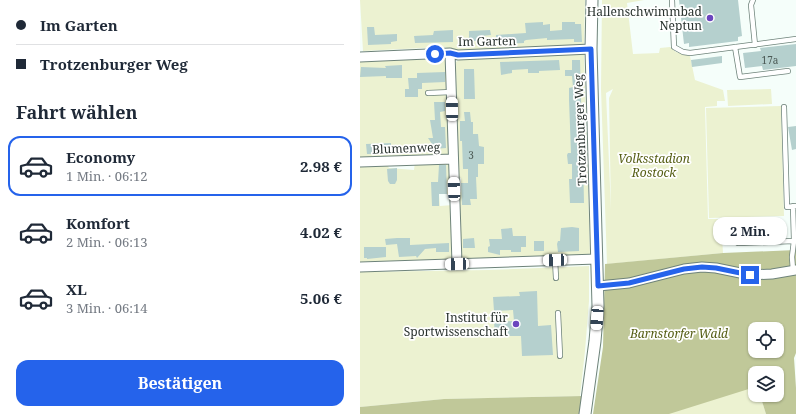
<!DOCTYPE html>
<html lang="de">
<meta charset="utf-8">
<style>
body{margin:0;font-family:"Noto Serif",serif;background:#f6f6f7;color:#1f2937;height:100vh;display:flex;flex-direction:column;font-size:15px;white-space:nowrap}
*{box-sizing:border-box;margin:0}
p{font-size:13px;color:#747a83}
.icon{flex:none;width:22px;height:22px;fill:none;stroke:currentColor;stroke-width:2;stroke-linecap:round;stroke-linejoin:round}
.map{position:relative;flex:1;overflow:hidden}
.sheet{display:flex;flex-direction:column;background:#fff;width:360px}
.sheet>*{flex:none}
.hud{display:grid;align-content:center;height:88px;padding:0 16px;background:#fff}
.controls{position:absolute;left:388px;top:322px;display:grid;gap:8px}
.controls a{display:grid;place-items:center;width:36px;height:36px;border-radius:8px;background:#fff;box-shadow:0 1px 3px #0004;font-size:20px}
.end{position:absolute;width:18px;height:18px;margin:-9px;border:5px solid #2563eb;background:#fff;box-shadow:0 0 0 2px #fff}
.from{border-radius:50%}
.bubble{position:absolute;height:28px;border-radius:12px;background:#fff;box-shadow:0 1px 3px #0004;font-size:13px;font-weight:700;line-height:28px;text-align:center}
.car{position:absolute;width:12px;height:24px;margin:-12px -6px;border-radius:5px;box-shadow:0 0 3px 1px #0007;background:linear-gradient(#fff 24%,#345 0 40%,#fff 0 76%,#345 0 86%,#fff 0)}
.hud b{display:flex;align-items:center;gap:14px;height:38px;font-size:15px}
.hud b+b{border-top:1px solid #e0e1e3}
.hud i{width:10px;height:10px;background:#1f2937}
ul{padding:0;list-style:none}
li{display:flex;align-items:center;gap:12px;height:60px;margin:0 8px 6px;padding:0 8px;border:2px solid transparent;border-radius:12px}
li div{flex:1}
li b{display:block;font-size:15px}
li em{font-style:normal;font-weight:700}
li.active{border-color:#2563eb}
li>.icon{width:36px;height:36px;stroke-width:1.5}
h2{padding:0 16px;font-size:18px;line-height:48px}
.button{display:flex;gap:8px;margin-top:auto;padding:8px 16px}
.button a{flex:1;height:46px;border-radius:12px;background:#2563eb;color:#fff;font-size:16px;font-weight:700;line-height:46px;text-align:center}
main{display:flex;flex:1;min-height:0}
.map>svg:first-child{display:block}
</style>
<main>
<section class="sheet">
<div class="hud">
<b><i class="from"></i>Im Garten</b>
<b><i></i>Trotzenburger Weg</b>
</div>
<h2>Fahrt wählen</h2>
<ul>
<li class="active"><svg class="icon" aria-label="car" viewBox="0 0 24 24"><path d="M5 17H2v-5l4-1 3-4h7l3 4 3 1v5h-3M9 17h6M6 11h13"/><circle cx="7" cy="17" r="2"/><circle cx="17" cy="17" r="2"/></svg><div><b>Economy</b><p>1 Min. · 06:12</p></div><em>2.98 €</em></li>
<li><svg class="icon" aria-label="car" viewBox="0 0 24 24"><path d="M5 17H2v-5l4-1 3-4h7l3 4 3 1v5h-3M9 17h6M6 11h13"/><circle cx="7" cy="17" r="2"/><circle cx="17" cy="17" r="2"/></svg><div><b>Komfort</b><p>2 Min. · 06:13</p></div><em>4.02 €</em></li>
<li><svg class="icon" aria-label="car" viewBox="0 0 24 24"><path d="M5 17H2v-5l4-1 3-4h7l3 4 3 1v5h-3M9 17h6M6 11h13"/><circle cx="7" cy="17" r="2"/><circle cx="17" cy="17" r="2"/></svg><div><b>XL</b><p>3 Min. · 06:14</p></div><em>5.06 €</em></li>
</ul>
<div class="button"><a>Bestätigen</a></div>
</section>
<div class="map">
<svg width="436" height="414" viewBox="0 0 436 414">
<rect width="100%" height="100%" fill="#f5fefa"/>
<!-- green -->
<path fill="#ecf2d1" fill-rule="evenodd" d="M0,0h225l-1,45 -125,6 -16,-4 -80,4z
M242,0h42l-17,3 6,51 26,-1 1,-5 10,-1 6,5 14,4 5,24 28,10 2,11h-8v5l-12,1 3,112h13l2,34 -116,11 -6,-175zM253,89l-4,9 2,112 -5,-117z
M224,53l6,202 -130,5 -3,-66 4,-2v-14h-4l-1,-116 3,-2z
M87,58l4,99 -91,2v-97z
M411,89l1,15 -44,2 -1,-16z
M421,106l3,110 -75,2 -3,-110z
M91,161v23h-4l1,10h-9l1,12 13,-1 1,54 -94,3v-98l27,1 2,3 25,2 1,-8z
M229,266v35l-4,50 -5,45 -136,3 -84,8v-135l129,-2z
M395,384v11h5l6,19h-108z"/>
<!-- forest -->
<path fill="#c0c899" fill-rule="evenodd" d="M436,250v103l-2,5 2,30v26h-30l-6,-19h17v-22h-22v14l-86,27h-76l10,-67 2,-83 118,-11zM395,329h22v22h-22z
M223,396l-3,18h-220v-7l84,-8z"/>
<!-- building -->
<path fill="#b5d0ce" d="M319,0h59l4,36 -4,1v4l-49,6v-4l-5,1z
M183,22v3l7,-1v7l12,-1v-8h13v2h6l1,18h-8v-3l-27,1v-2l-21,2 -2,1v2l-19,1v-3h-9v-6l30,-2 -1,-10z
M7,27h7l1,8 22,-1v7l-6,1v2l-23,1z
M93,30v12l-38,1 -1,-7 19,-1 1,-4z
M130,30l1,5 -10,1v5h-12v-10z
M436,44v22l-33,4 -1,-4 -17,2 -2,-15 18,-2 -1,-3z
M362,56v7l-30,4 -1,-7z
M199,60l1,10 -21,1v2h-11v-4l-16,1v3l-11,2 -1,-13z
M212,60h8l2,76h-2v12h2l1,6 1,49h-14l-1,-24h3v-15h-4l-1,-9 1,-2h3l-2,-53v-12l4,-1 -1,-11h-7v-6h7z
M42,65v13h-16v-2l-26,1 1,-10 25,1 -1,-2z
M104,69h10l1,30h-11z
M85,72v10l-23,1v6h-4v8h-13v-8h4l-1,-11h9v-5z
M74,102h11v9l-5,1 1,15h4l1,21 -12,1v-2l-6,-9h5l-3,-18h5z
M104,112h6l1,10h2v12h5l1,12 5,1v17h-6v13h-2l1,22h-7l1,6h-9l-1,-22h7v-14h-5l-1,-28h-2v-20h5z
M436,126v23l-4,1 -4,-23z
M31,143v5h15l1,6h-40l-1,-10z
M79,165h7l1,29h-8v12h-7l-1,-24h7z
M37,168v12l-2,4h-5l-2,-3 -1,-12z
M212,227l7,1v23l-21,1 -1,-8 1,-3h2l1,-13z
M152,228l1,8h13v11h-5v5h-10v-2h-11v5l-12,-3v-5l2,-1 -1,-7h13l-1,-10z
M37,238h13v7l39,-2v9h-13v-4l-11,1 -8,9 -1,-2 -17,1 -2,-13 -11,1 -1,-6z
M114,238l1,10h-12v-9z
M174,241h10v10h-10z
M4,247h22v10l-19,2v-1h-3z
M177,291l1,35 13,-1 2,30 -31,1 -1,-20h-26l-1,-14 20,-1 -1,-11 -19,1 -1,-14 27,-1 -1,-4z"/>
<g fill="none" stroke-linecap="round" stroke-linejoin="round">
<!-- service casing -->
<g stroke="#6e837a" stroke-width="6">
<path id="service" d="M312,0l2,47 9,5 7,1 106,-14
M393,0l-2,5 4,40
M375,47l5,30 48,-6
M68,93l24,-1
M424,107l3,100 9,-1
M378,243l56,-2
M195,260l1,18
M433,270l-1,-13 2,-16 -1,-35
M198,313l2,43"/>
</g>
<!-- minor casing -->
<g stroke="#6e837a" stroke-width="11">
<path id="minor" d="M90,53l7,210
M0,57l90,-4 8,2 133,-6
M0,162l93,-3
M0,267l237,-8
M238,286l31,-3 55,-14 18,-2 14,1 34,7 22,-1 24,-4"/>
</g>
<!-- tertiary casing -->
<g stroke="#6e837a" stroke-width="13">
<path id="tertiary" d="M225,414l10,-73 3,-35 -7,-257 1,-49"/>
</g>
<!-- service -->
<use href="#service" stroke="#fff" stroke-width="4.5"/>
<!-- minor -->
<use href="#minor" stroke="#fff" stroke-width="9"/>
<!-- tertiary -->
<use href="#tertiary" stroke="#fff" stroke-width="11"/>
</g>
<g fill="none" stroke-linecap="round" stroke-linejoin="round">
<!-- route -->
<path stroke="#2563eb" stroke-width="5" d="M75,54l15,-1 8,2 133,-6 7,237 31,-3 55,-14 18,-2 14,1 34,7"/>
</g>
<!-- markers -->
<g fill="#6b45be" stroke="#fff" stroke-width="1.5">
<circle cx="350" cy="18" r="4"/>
<circle cx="156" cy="324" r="4"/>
</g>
<g text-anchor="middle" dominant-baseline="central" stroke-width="3.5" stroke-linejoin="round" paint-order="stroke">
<!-- number labels -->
<g font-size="10" fill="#4c5a56">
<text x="410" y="60">17a</text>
<text x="111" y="155">3</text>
</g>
<!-- poi labels -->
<g font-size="12" fill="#29322e" stroke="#fff" text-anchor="end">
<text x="342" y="11">Hallenschwimmbad<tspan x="342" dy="14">Neptun</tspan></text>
<text x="148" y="317">Institut für<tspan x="148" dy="14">Sportwissenschaft</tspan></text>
</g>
<!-- street labels -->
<g font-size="12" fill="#29322e" stroke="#fff">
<text transform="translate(127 41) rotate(-1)">Im Garten</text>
<text transform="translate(220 130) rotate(-92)">Trotzenburger Weg</text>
<text transform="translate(46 148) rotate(-2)">Blumenweg</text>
</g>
<!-- park labels -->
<g font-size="12" font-style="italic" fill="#555e14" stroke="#fff">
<text x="294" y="158">Volksstadion<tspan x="294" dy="14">Rostock</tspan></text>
<text x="319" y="333">Barnstorfer Wald</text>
</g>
</g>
</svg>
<div class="controls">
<a><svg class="icon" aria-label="locate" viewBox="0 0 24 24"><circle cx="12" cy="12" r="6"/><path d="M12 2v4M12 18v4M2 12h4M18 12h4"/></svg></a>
<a><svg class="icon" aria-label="layers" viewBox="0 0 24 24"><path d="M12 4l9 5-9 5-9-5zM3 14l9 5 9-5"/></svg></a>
</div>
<i class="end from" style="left:75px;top:54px"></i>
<i class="end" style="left:390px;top:275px"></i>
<div class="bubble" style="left:353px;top:217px;width:74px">2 Min.</div>
<i class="car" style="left:92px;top:109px;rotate:359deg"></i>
<i class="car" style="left:94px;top:189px;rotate:358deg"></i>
<i class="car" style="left:195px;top:260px;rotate:268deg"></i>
<i class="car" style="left:97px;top:264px;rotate:268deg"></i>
<i class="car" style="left:237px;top:318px;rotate:184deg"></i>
</div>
</main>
